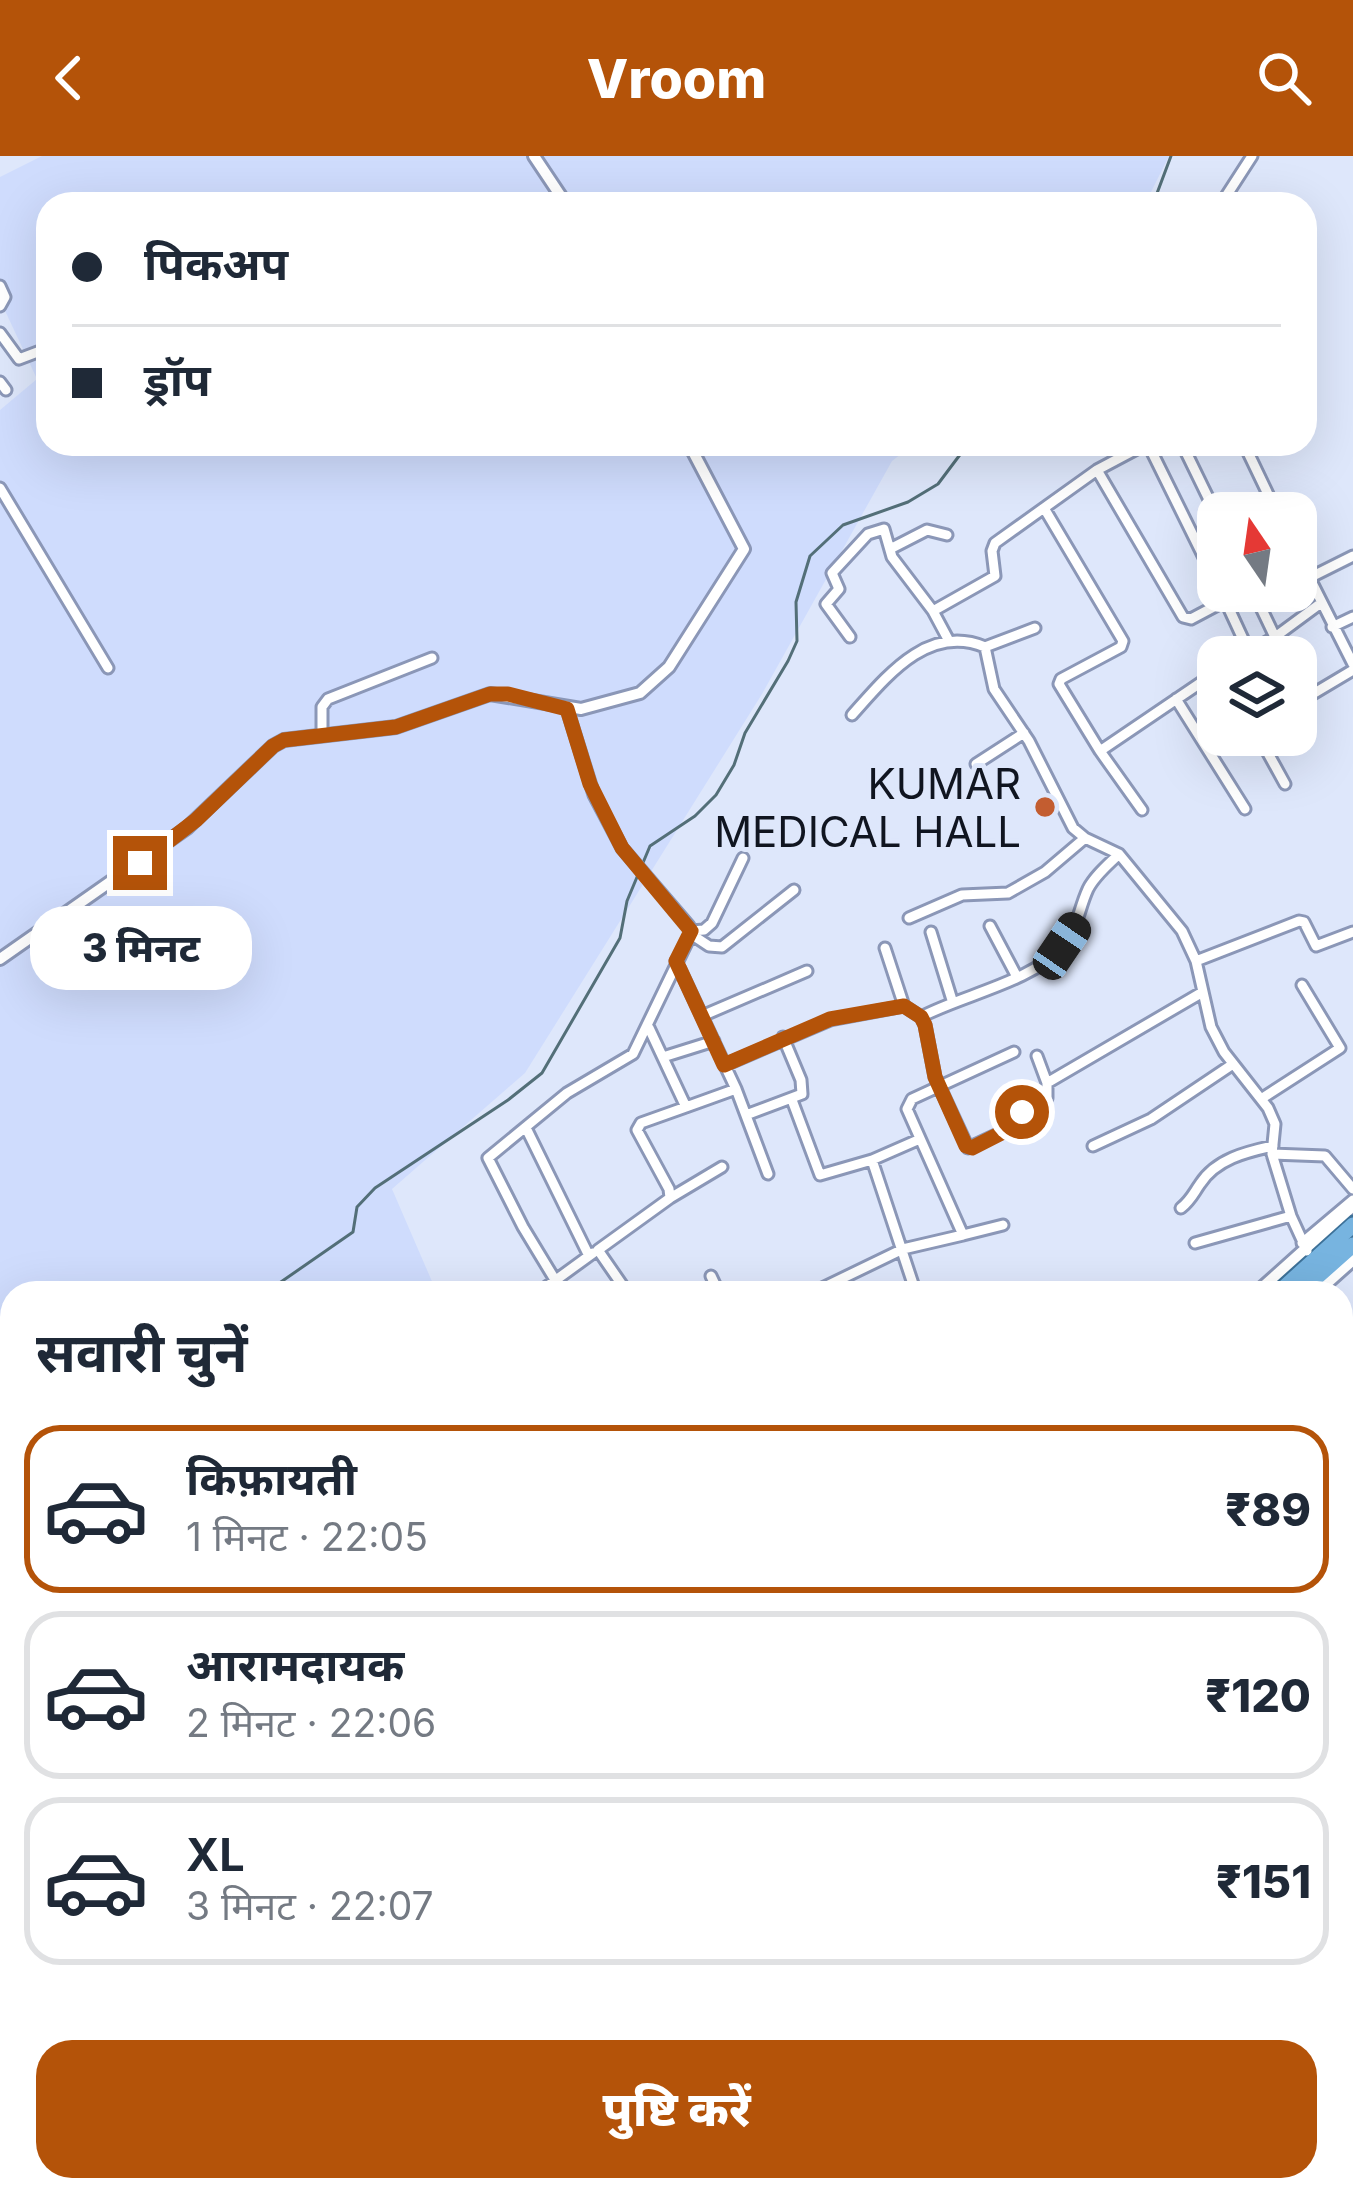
<!DOCTYPE html>
<html lang="hi">
<meta charset="utf-8">
<style>
body{margin:0;font-family:Inter,"Noto Sans Devanagari",sans-serif;background:#f6f6f7;color:#1f2937;height:100vh;display:flex;flex-direction:column;font-size:45px;white-space:nowrap}
*{box-sizing:border-box;margin:0}
p{font-size:39px;color:#747a83}
.icon{flex:none;width:66px;height:66px;fill:none;stroke:currentColor;stroke-width:2;stroke-linecap:round;stroke-linejoin:round}
.map{position:relative;flex:1;overflow:hidden}
.drawer{position:absolute;left:0px;top:1125px;width:1353px;height:921px;display:flex;flex-direction:column;background:#fff;border-radius:36px 36px 0 0;box-shadow:0 12px 48px #0002}
.drawer>*{flex:none}
.hud{position:absolute;left:36px;top:36px;width:1281px;height:264px;border-radius:36px;box-shadow:0 12px 48px #0002;display:grid;align-content:center;height:264px;padding:0 36px;background:#fff}
.needle{width:78px;rotate:347deg}
.tools{position:absolute;left:1197px;top:336px;display:grid;gap:24px}
.tools a{display:grid;place-items:center;width:120px;height:120px;border-radius:24px;background:#fff;box-shadow:0 12px 48px #0002;font-size:60px}
.end{position:absolute;width:54px;height:54px;margin:-27px;border:15px solid #b45309;background:#fff;box-shadow:0 0 0 6px #fff}
.from{border-radius:50%}
.bubble{position:absolute;height:84px;border-radius:36px;background:#fff;box-shadow:0 12px 48px #0002;font-size:39px;font-weight:800;line-height:84px;text-align:center}
.car{position:absolute;width:36px;height:72px;margin:-36px -18px;border-radius:15px;box-shadow:0 0 9px 3px #0007;background:linear-gradient(#222 24%,#8ab4d8 0 40%,#222 0 76%,#8ab4d8 0 86%,#222 0)}
.hud b{display:flex;align-items:center;gap:42px;height:114px;font-size:45px}
.hud b+b{border-top:3px solid #e0e1e3}
.hud i{width:30px;height:30px;background:#1f2937}
ul{padding:0;list-style:none}
li{display:flex;align-items:center;gap:36px;height:168px;margin:0 24px 18px;padding:0 12px;border:6px solid #e0e1e3;border-radius:36px}
li div{flex:1}
li b{display:block;font-size:45px}
li em{font-style:normal;font-weight:800}
li.on{border-color:#b45309}
li>.icon{width:108px;height:108px;stroke-width:1.5}
h2{padding:0 36px;font-size:54px;line-height:144px}
.primary-button{display:flex;gap:24px;margin-top:auto;padding:24px 36px}
.primary-button a{flex:1;height:138px;border-radius:36px;background:#b45309;color:#fff;font-size:48px;font-weight:800;line-height:138px;text-align:center}
header{display:flex;justify-content:space-between;align-items:center;height:156px;padding:0 36px;background:#b45309;color:#fff;font-size:54px;font-weight:800}
.map>svg:first-child{display:block}
</style>
<header><svg class="icon" aria-label="back" viewBox="0 0 24 24"><path d="M15 5l-7 7 7 7"/></svg>Vroom<svg class="icon" aria-label="search" viewBox="0 0 24 24"><circle cx="10" cy="10" r="6"/><path d="M15 15l6 6"/></svg></header>
<div class="map">
<svg width="1353" height="2045" viewBox="0 0 1353 2045">
<rect width="100%" height="100%" fill="#dee7fb"/>
<!-- built -->
<path fill="#cfdcfd" d="M42,0h1127l-24,48h-1097v240h866l-22,17 -130,233 -237,379 -133,116 45,104h-425v105l-12,-5v-983l37,-31 -37,-79v-123z
M1353,1659v158l-12,-5v-141z"/>
<g fill="none" stroke-linecap="round" stroke-linejoin="round">
<!-- stream -->
<path stroke="#536f78" stroke-width="3" d="M1153,48l18,-48
M265,1137l88,-61 4,-25 18,-19 133,-88 34,-27 78,-135 7,-37 23,-55 45,-30 21,-21 18,-30 11,-32 43,-72 9,-20 -1,-39 14,-46 33,-31 65,-23 30,-18 30,-40"/>
<!-- minor casing -->
<g stroke="#8b97b7" stroke-width="15">
<path id="minor" d="M1221,48l31,-48
M0,130l5,11 -5,9
M0,177l19,26 29,-11
M0,226l6,8
M1148,288l70,142
M1182,288l36,74
M1244,288l33,69
M1097,314l86,147 8,2 34,-18
M0,332l108,180
M1044,352l79,133 -2,6 -60,32 -2,5 41,67
M890,393l37,-19 20,5
M1296,395l57,113
M1309,422l44,-22
M1225,444l24,52 -8,5
M933,455l62,-35 -3,-25 3,-8 102,-73 49,-26
M1332,471l21,-10
M850,481l-24,-33 13,-15 -7,-16 36,-39 16,-5 8,28 41,54 15,28
M1275,481l46,-34
M985,491l50,-19
M1249,496l26,-15 -22,-46
M1176,543l69,110
M1296,548l57,-34
M852,559c34,-38 76,-92 133,-68l9,42 35,52 44,87 12,10 34,16 63,77 14,30 15,66 13,25 44,56 7,16 -3,30 19,62 16,35
M322,578v-27l6,-8 104,-41
M1258,579l27,49
M976,608l48,-31
M1142,654l-42,-59 118,-80
M909,762l53,-23 46,-2 37,-21 40,-34
M990,770l27,51
M691,775l13,-1 8,-7 31,-65
M931,776l21,68
M691,778l18,12 13,1 72,-57
M885,792l19,58 17,11 4,8 10,52 33,71 47,-22 10,-18 22,-10v-15l-10,-27
M1196,805l103,-40 5,1 12,24 37,-14
M702,860l105,-45
M921,861c41,-22 111,-35 141,-70 17,-21 16,-36 26,-58 7,-14 21,-25 31,-35
M649,872l37,79 50,-18 -60,-128
M663,901l51,-16
M725,909l105,-45 74,-14
M1047,927l154,-90
M736,933l32,85
M1261,943l79,-51 -38,-63
M792,944l28,75 52,-15 48,-21
M746,959l56,-21 -1,-14 -18,-43
M526,972l63,128
M1093,990l58,-27 82,-55
M1272,998l53,2 28,33
M872,1004l44,133
M670,1042l52,-31
M1181,1052c10,-8 12,-14 19,-24 16,-25 46,-32 73,-38
M1003,1069l-40,10 -56,-126 5,-10 102,-47
M1195,1087l96,-27
M1302,1087l51,-43
M711,1120l8,17
M627,1136l-29,-42 72,-52 -1,-9 -32,-59 4,-7 45,-16
M538,1137l55,-40
M563,1137l-40,-66 -35,-69 79,-65 66,-39 58,-120 -2,-8 -67,-78 -28,-53 -27,-86
M812,1137l91,-44 60,-14
M1341,1246l12,-8
M1341,1262l12,15
M1341,1381l12,15
M0,1429l12,1
M1341,1465l12,15
M1341,1495l12,-11
M0,1519l12,-8
M0,1608l12,-7
M0,1690l12,35
M1341,1975l12,20
M1341,2010l12,-10
M140,2034l5,11
M281,2034l7,11
M357,2034l6,11
M405,2034l7,11
M908,2034l14,11
M990,2034l11,11
M1203,2034l8,11
M1264,2034l7,11
M483,2045l20,-11
M599,2045l20,-11
M1041,2045l26,-11
M1129,2045l11,-5 5,5
M1299,2045l14,-11"/>
</g>
<!-- tertiary casing -->
<g stroke="#8b97b7" stroke-width="16">
<path id="tertiary" d="M534,0l32,48
M0,803l187,-131 86,-82 11,-6 112,-13 94,-33 91,15 59,-16 29,-26 75,-118 -55,-105
M1256,1137l97,-87
M1316,1137l37,-33
M0,1289l12,5
M1341,1806l12,4
M1341,1841l12,5
M225,2045l15,-11"/>
</g>
<!-- trunk casing -->
<g stroke="#3d7198" stroke-width="21">
<path id="trunk" d="M1278,1137l75,-68
M1299,1137l54,-48
M0,1259l12,5
M0,1278l12,5
M1341,1818l12,4
M1341,1830l12,5"/>
</g>
<!-- minor -->
<use href="#minor" stroke="#fff" stroke-width="9"/>
<!-- tertiary -->
<use href="#tertiary" stroke="#fff" stroke-width="10"/>
<!-- trunk -->
<use href="#trunk" stroke="#77b4e0" stroke-width="15"/>
</g>
<g fill="none" stroke-linecap="round" stroke-linejoin="round">
<!-- route -->
<path stroke="#b45309" stroke-width="15" d="M140,707l56,-43 77,-74 11,-6 112,-13 94,-33h18l59,15 23,75 32,64 69,83 -15,30 48,104 106,-46 74,-13 17,11 4,8 10,52 31,69 6,2 43,-22 7,-14"/>
</g>
<!-- markers -->
<circle fill="#c35d30" stroke="#dee7fb" stroke-width="4.5" cx="1045" cy="651" r="12"/>
<g text-anchor="middle" dominant-baseline="central" stroke-width="10" stroke-linejoin="round" paint-order="stroke">
<!-- poi labels -->
<g font-size="42" fill="#101520" stroke="#dee7fb" text-anchor="end">
<text x="1021" y="627">KUMAR<tspan x="1021" dy="48">MEDICAL HALL</tspan></text>
</g>
</g>
</svg>
<div class="tools">
<a><svg class="needle" viewBox="-14 -14 28 28"><path d="M0-13l5 13h-10z" fill="#e53935"/><path d="M0 13l5-13h-10z" fill="#747a83"/></svg></a>
<a><svg class="icon" aria-label="layers" viewBox="0 0 24 24"><path d="M12 4l9 5-9 5-9-5zM3 14l9 5 9-5"/></svg></a>
</div>
<i class="end from" style="left:1022px;top:956px"></i>
<i class="end" style="left:140px;top:707px"></i>
<div class="bubble" style="left:30px;top:750px;width:222px">3 मिनट</div>
<i class="car" style="left:1062px;top:790px;rotate:34deg"></i>
<div class="hud">
<b><i class="from"></i>पिकअप</b>
<b><i></i>ड्रॉप</b>
</div>
<section class="drawer">
<h2>सवारी चुनें</h2>
<ul>
<li class="on"><svg class="icon" aria-label="car" viewBox="0 0 24 24"><path d="M5 17H2v-5l4-1 3-4h7l3 4 3 1v5h-3M9 17h6M6 11h13"/><circle cx="7" cy="17" r="2"/><circle cx="17" cy="17" r="2"/></svg><div><b>किफ़ायती</b><p>1 मिनट · 22:05</p></div><em>₹89</em></li>
<li><svg class="icon" aria-label="car" viewBox="0 0 24 24"><path d="M5 17H2v-5l4-1 3-4h7l3 4 3 1v5h-3M9 17h6M6 11h13"/><circle cx="7" cy="17" r="2"/><circle cx="17" cy="17" r="2"/></svg><div><b>आरामदायक</b><p>2 मिनट · 22:06</p></div><em>₹120</em></li>
<li><svg class="icon" aria-label="car" viewBox="0 0 24 24"><path d="M5 17H2v-5l4-1 3-4h7l3 4 3 1v5h-3M9 17h6M6 11h13"/><circle cx="7" cy="17" r="2"/><circle cx="17" cy="17" r="2"/></svg><div><b>XL</b><p>3 मिनट · 22:07</p></div><em>₹151</em></li>
</ul>
<div class="primary-button"><a>पुष्टि करें</a></div>
</section>
</div>
